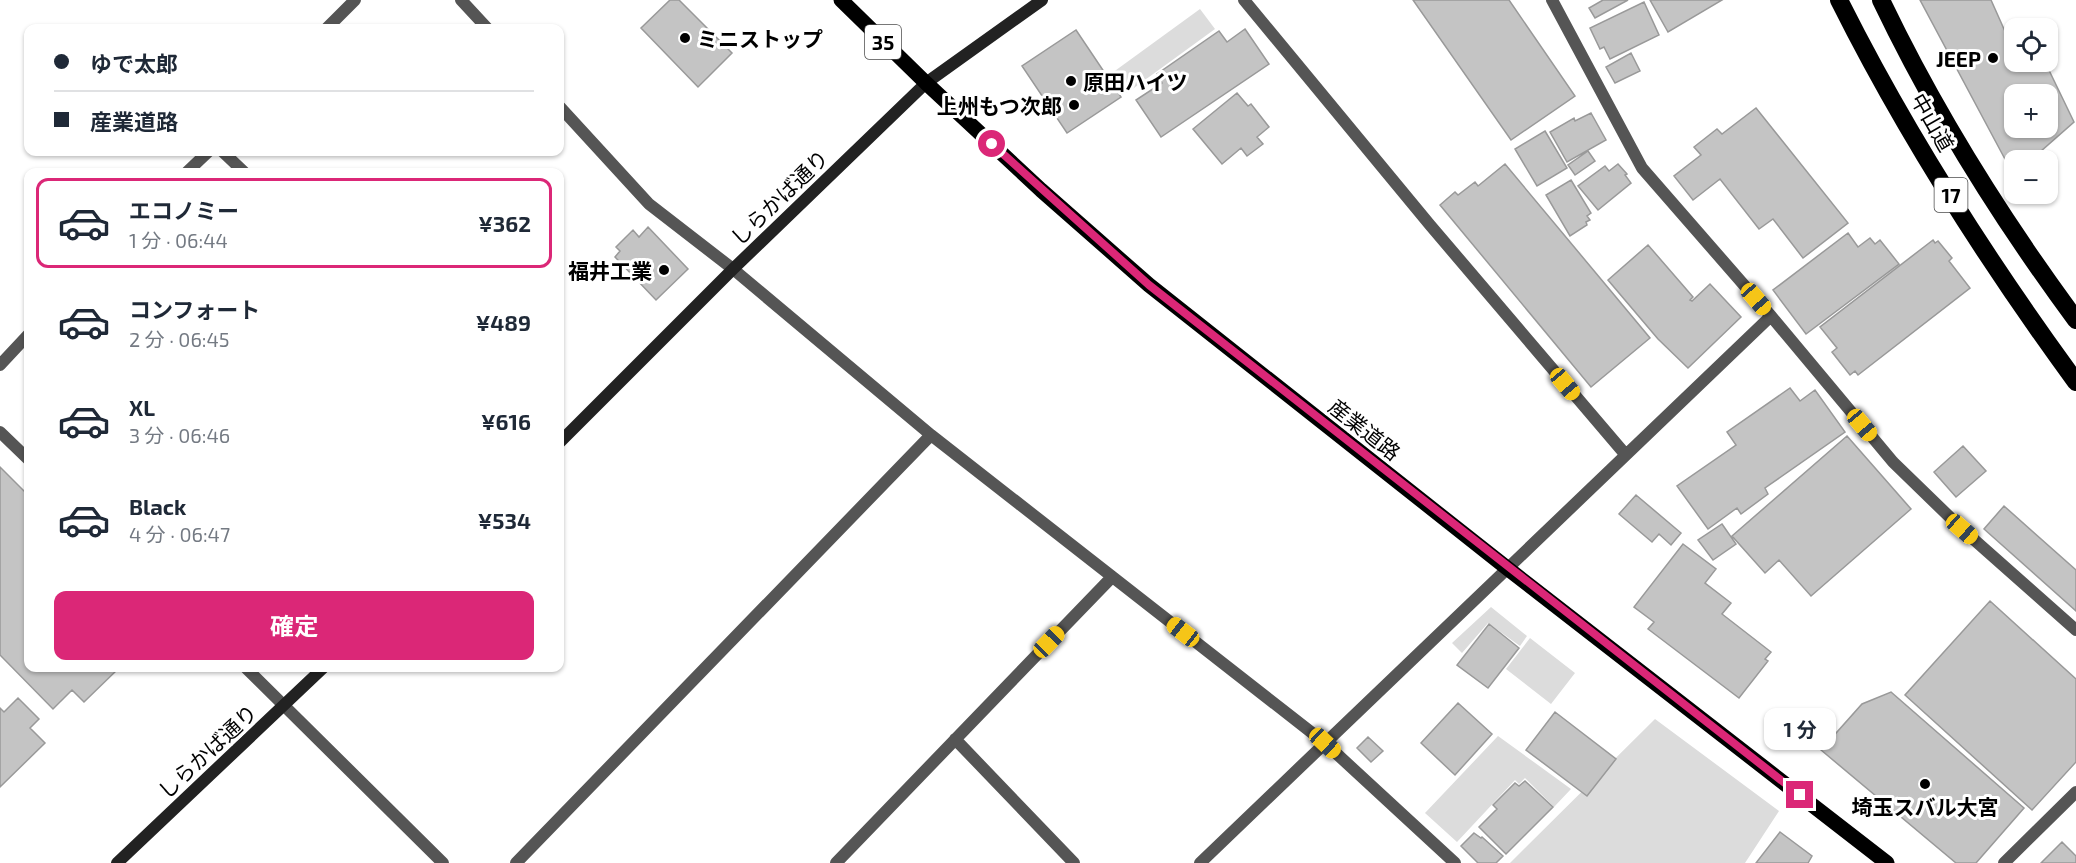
<!DOCTYPE html>
<html lang="ja">
<meta charset="utf-8">
<style>
body{margin:0;font-family:"Exo 2","Noto Sans JP",sans-serif;background:#f2f2f3;color:#1f2937;height:100vh;display:flex;flex-direction:column;font-size:22px;white-space:nowrap}
*{box-sizing:border-box;margin:0}
p{font-size:20px;color:#747a83}
.icon{flex:none;width:33px;height:33px;fill:none;stroke:currentColor;stroke-width:2;stroke-linecap:round;stroke-linejoin:round}
.map{position:relative;flex:1;overflow:hidden}
.panel{position:absolute;left:24px;top:168px;width:540px;height:504px;display:flex;flex-direction:column;background:#fff;border-radius:12px;box-shadow:0 2px 4px #0004}
.panel>*{flex:none}
.banner{position:absolute;left:24px;top:24px;width:540px;height:132px;border-radius:12px;box-shadow:0 2px 4px #0004;display:grid;align-content:center;height:132px;padding:0 30px;background:#fff}
.tools{position:absolute;left:2004px;top:18px;display:grid;gap:12px}
.tools a{display:grid;place-items:center;width:54px;height:54px;border-radius:12px;background:#fff;box-shadow:0 2px 4px #0004;font-size:30px}
.end{position:absolute;width:27px;height:27px;margin:-14px;border:8px solid #db2777;background:#fff;box-shadow:0 0 0 3px #fff}
.from{border-radius:50%}
.bubble{position:absolute;height:42px;border-radius:12px;background:#fff;box-shadow:0 2px 4px #0004;font-size:20px;font-weight:700;line-height:42px;text-align:center}
.car{position:absolute;width:18px;height:36px;margin:-18px -9px;border-radius:8px;box-shadow:0 0 4px 2px #0007;background:linear-gradient(#f5c518 24%,#345 0 40%,#f5c518 0 76%,#345 0 86%,#f5c518 0)}
.banner b{display:flex;align-items:center;gap:21px;height:57px;font-size:22px}
.banner b+b{border-top:2px solid #e0e1e3}
.banner i{width:15px;height:15px;background:#1f2937}
ul{padding:10px 0 0;list-style:none}
li{display:flex;align-items:center;gap:18px;height:90px;margin:0 12px 9px;padding:0 18px;border:3px solid transparent;border-radius:12px}
li div{flex:1}
li b{display:block;font-size:22px}
li em{font-style:normal;font-weight:700}
li.selected{border-color:#db2777}
li>.icon{width:54px;height:54px;stroke-width:1.5}
.button{display:flex;gap:12px;margin-top:auto;padding:12px 30px}
.button a{flex:1;height:69px;border-radius:12px;background:#db2777;color:#fff;font-size:24px;font-weight:700;line-height:69px;text-align:center}
.map>svg:first-child{display:block}
</style>
<div class="map">
<svg width="2076" height="863" viewBox="0 0 2076 863">
<rect width="100%" height="100%" fill="#fff"/>
<!-- green -->
<path fill="#dcdcdc" d="M1200,9l15,20 -88,64 -15,-20z
M1491,607l36,29 -7,10 -32,-23 -26,30 -10,-10z
M1530,638l45,35 -24,31 -45,-35z
M1655,719l124,92 -34,52h-235z
M1498,736l73,53 -17,18 -29,-29 -6,6 -4,-4 -58,62 -32,-29z"/>
<!-- building -->
<path fill="#c4c4c4" stroke="#999" stroke-width="1.5" fill-rule="evenodd" d="M670,0h9l53,53 -34,34 -57,-59z
M1413,0h96l66,96 -64,44z
M1603,0h25l-33,18 -6,-10z
M1650,0h72l-54,32z
M1920,0h71l17,38 6,-3v27h31l29,60 -43,38h-17v16zM2014,94h34v34h-34z
M1644,2l15,33 -49,24 -6,-12 -4,2 -10,-21z
M1245,29l24,35 -108,73 -25,-37 26,-17 -5,-9 62,-43 8,11z
M1076,30l45,67 -54,36 -45,-67z
M1631,53l9,18 -25,12 -9,-16z
M1237,93l11,13 3,-2 18,23 -12,10 6,7 -16,12 -6,-8 -19,16 -29,-35z
M1756,108l92,115 -45,35 -30,-39 -14,10 -39,-50 -27,21 -19,-24 27,-21 -7,-8 23,-18 5,5z
M1591,113l15,27 -39,22 -17,-30 24,-14 1,3z
M1545,131l22,37 -30,18 -22,-37z
M1588,151l7,10 -20,14 -7,-10z
M1505,164l145,174 -59,49 -151,-182 15,-13 3,3 17,-13 3,4z
M1618,164l9,10 -2,1 6,8 -33,27 -20,-24 27,-20 4,5z
M1571,180l20,33 -4,3 3,4 -4,2 1,3 -17,11 -24,-41z
M648,227l40,42 -32,31 -41,-43 5,-6 -4,-4 17,-17 6,7z
M1848,233l10,14 12,-9 5,6 5,-4 19,24 -93,70 -33,-44z
M1933,240l2,3 3,-2 14,17 -3,3 21,27 -112,87 -3,-4 -5,4 -18,-23 5,-4 -17,-21z
M1648,245l45,52 -3,3 2,1 18,-17 31,33 -53,51 -30,-29 -50,-59z
M1790,388l10,13 15,-11 30,42 -80,56 3,6 -27,20 -4,-6 -29,21 -31,-43 59,-41 -9,-13z
M1847,436l64,73 -100,87 -32,-36 -14,13 -33,-37z
M1963,446l23,25 -30,26 -22,-25z
M0,467l28,28v173h91l-35,34 -12,-12 -19,19 -53,-54z
M1636,495l45,38 -10,12 -12,-11 -7,8 -33,-28z
M2004,506l72,64v41l-92,-82z
M1722,524l14,20 -23,16 -15,-20z
M1683,544l33,25 -11,14 26,20 -9,11 49,38 -6,7 3,2 -29,37 -91,-69 6,-7 -20,-15z
M1990,601l86,78v83l-44,48 -127,-115z
M1489,624l30,24 -31,40 -31,-23z
M1891,692l133,116 -48,55h-20l-135,-113 41,-46z
M18,698l21,21 -9,9 15,15 -45,44v-79l4,4z
M1458,703l34,31 -37,41 -34,-32z
M1555,712l61,47 -29,37 -61,-46z
M1368,737l15,14 -12,11 -14,-14z
M1525,781l28,26 -47,47 -27,-27 18,-18 -4,-4 22,-22 4,3z
M1780,832l32,24 -4,7h-52z
M1474,833l7,5 1,-1 21,19 -7,7h-18l-17,-17z
M2062,842l14,14v7h-35z"/>
<g fill="none" stroke-linecap="round" stroke-linejoin="round">
<!-- street -->
<path stroke="#555" stroke-width="12" d="M461,0l26,28
M1244,0l186,225 195,229
M1552,0l90,168 129,148 122,146 69,67 114,101
M327,28l28,-28
M560,107l89,97 84,65 198,166 394,308 130,120
M223,152l21,20
M187,172l21,-20
M0,365l28,-30
M0,432l28,27
M246,668l197,195
M955,739l119,124
M516,863l415,-428
M836,863l276,-286
M1200,863l571,-547
M2004,863l72,-71"/>
<!-- secondary -->
<path stroke="#222" stroke-width="12" d="M560,442l173,-173 193,-186 116,-83
M117,863l206,-195"/>
<!-- primary -->
<path stroke="#000" stroke-width="15" d="M841,0l85,83 115,107 108,95 358,283 380,295"/>
<!-- highway -->
<path stroke="#000" stroke-width="18" d="M1839,0c66,132 150,263 237,382
M1881,0c53,111 122,221 195,320"/>
</g>
<g fill="none" stroke-linecap="round" stroke-linejoin="round">
<!-- route -->
<path stroke="#db2777" stroke-width="8" d="M992,144l157,141 651,510"/>
</g>
<!-- markers -->
<g fill="#000" stroke="#fff" stroke-width="2">
<circle cx="685" cy="38" r="6"/>
<circle cx="1993" cy="58" r="6"/>
<circle cx="1071" cy="81" r="6"/>
<circle cx="1074" cy="105" r="6"/>
<circle cx="664" cy="270" r="6"/>
<circle cx="1925" cy="784" r="6"/>
</g>
<g text-anchor="middle" dominant-baseline="central" stroke-width="6" stroke-linejoin="round" paint-order="stroke">
<!-- shield labels -->
<g fill="#fff" stroke="#4c4c4c" stroke-width="1.5">
<rect x="865" y="25" width="36" height="34" rx="4.5"/>
<rect x="1934.5" y="178" width="33" height="34" rx="4.5"/>
</g>
<g font-size="20" font-weight="bold" fill="#000">
<text x="883" y="42">35</text>
<text x="1951" y="195">17</text>
</g>
<!-- poi labels -->
<g font-size="21" font-weight="bold" fill="#000" stroke="#fff" text-anchor="end">
<text x="697" y="38" text-anchor="start">ミニストップ</text>
<text x="1981" y="58">JEEP</text>
<text x="1083" y="81" text-anchor="start">原田ハイツ</text>
<text x="1062" y="105">上州もつ次郎</text>
<text x="652" y="270">福井工業</text>
<text x="1925" y="806" text-anchor="middle">埼玉スバル大宮</text>
</g>
<!-- street labels -->
<g font-size="21" fill="#000" stroke="#fff">
<text transform="translate(1933 122) rotate(60)">中山道</text>
<text transform="translate(779 197) rotate(-44)">しらかば通り</text>
<text transform="translate(1365 429) rotate(38)">産業道路</text>
<text transform="translate(207 751) rotate(-43)">しらかば通り</text>
</g>
</g>
</svg>
<div class="tools">
<a><svg class="icon" aria-label="locate" viewBox="0 0 24 24"><circle cx="12" cy="12" r="6"/><path d="M12 2v4M12 18v4M2 12h4M18 12h4"/></svg></a>
<a>+</a>
<a>−</a>
</div>
<i class="end from" style="left:992px;top:144px"></i>
<i class="end" style="left:1800px;top:795px"></i>
<div class="bubble" style="left:1764px;top:708px;width:72px">1 分</div>
<i class="car" style="left:1756px;top:299px;rotate:139deg"></i>
<i class="car" style="left:1565px;top:384px;rotate:140deg"></i>
<i class="car" style="left:1862px;top:425px;rotate:140deg"></i>
<i class="car" style="left:1962px;top:529px;rotate:131deg"></i>
<i class="car" style="left:1183px;top:632px;rotate:308deg"></i>
<i class="car" style="left:1049px;top:642px;rotate:44deg"></i>
<i class="car" style="left:1325px;top:743px;rotate:133deg"></i>
<div class="banner">
<b><i class="from"></i>ゆで太郎</b>
<b><i></i>産業道路</b>
</div>
<section class="panel">
<ul>
<li class="selected"><svg class="icon" aria-label="car" viewBox="0 0 24 24"><path d="M5 17H2v-5l4-1 3-4h7l3 4 3 1v5h-3M9 17h6M6 11h13"/><circle cx="7" cy="17" r="2"/><circle cx="17" cy="17" r="2"/></svg><div><b>エコノミー</b><p>1 分 · 06:44</p></div><em>¥362</em></li>
<li><svg class="icon" aria-label="car" viewBox="0 0 24 24"><path d="M5 17H2v-5l4-1 3-4h7l3 4 3 1v5h-3M9 17h6M6 11h13"/><circle cx="7" cy="17" r="2"/><circle cx="17" cy="17" r="2"/></svg><div><b>コンフォート</b><p>2 分 · 06:45</p></div><em>¥489</em></li>
<li><svg class="icon" aria-label="car" viewBox="0 0 24 24"><path d="M5 17H2v-5l4-1 3-4h7l3 4 3 1v5h-3M9 17h6M6 11h13"/><circle cx="7" cy="17" r="2"/><circle cx="17" cy="17" r="2"/></svg><div><b>XL</b><p>3 分 · 06:46</p></div><em>¥616</em></li>
<li><svg class="icon" aria-label="car" viewBox="0 0 24 24"><path d="M5 17H2v-5l4-1 3-4h7l3 4 3 1v5h-3M9 17h6M6 11h13"/><circle cx="7" cy="17" r="2"/><circle cx="17" cy="17" r="2"/></svg><div><b>Black</b><p>4 分 · 06:47</p></div><em>¥534</em></li>
</ul>
<div class="button"><a>確定</a></div>
</section>
</div>
